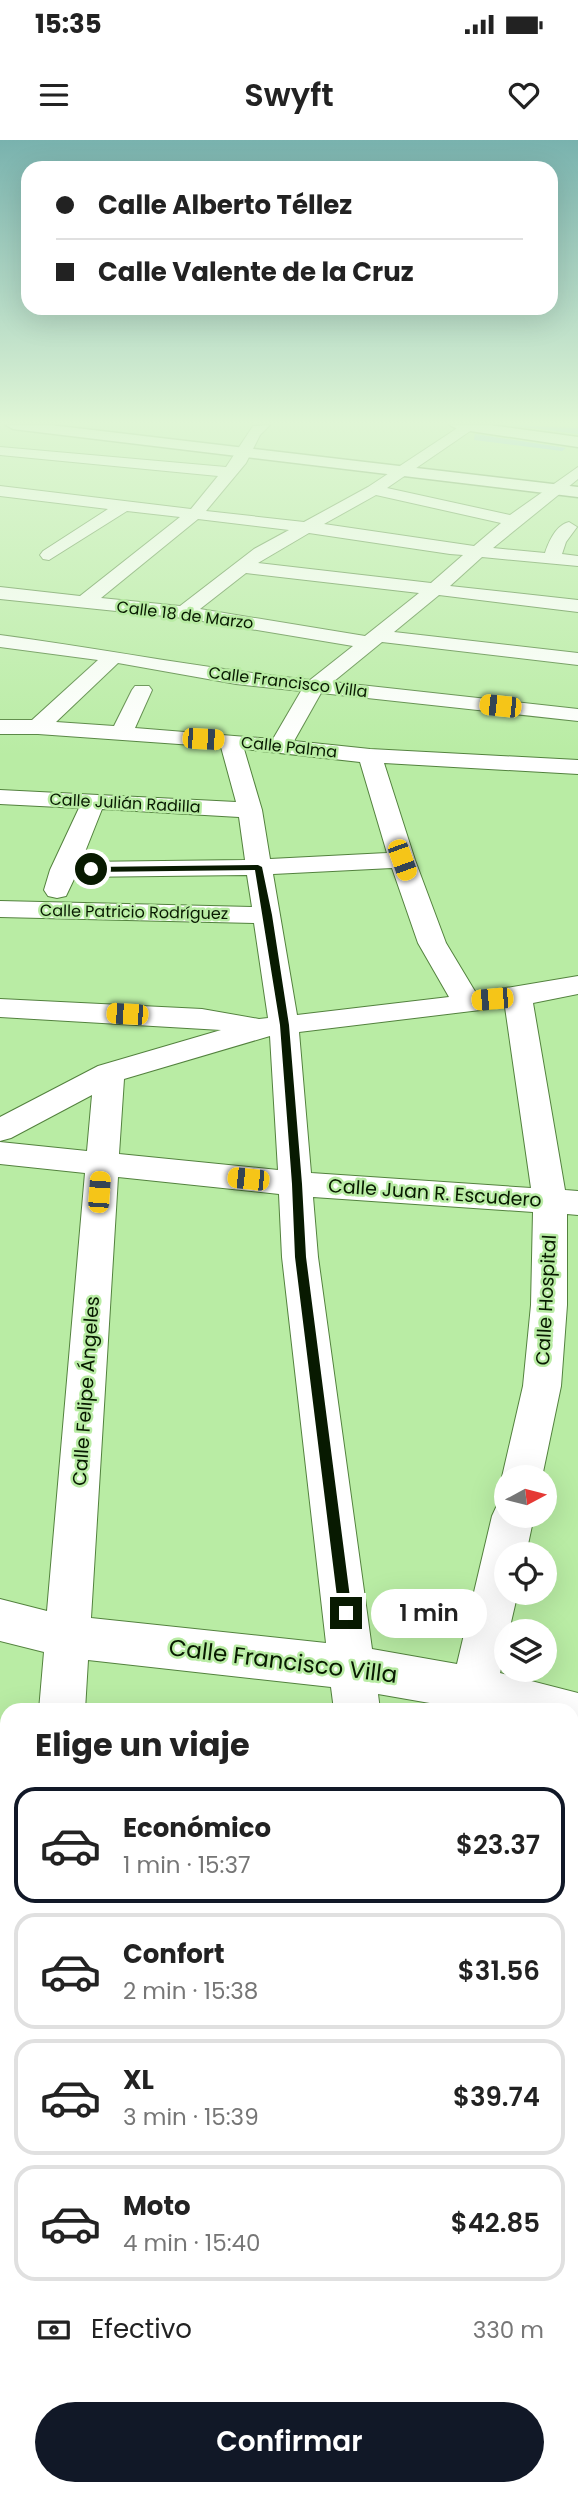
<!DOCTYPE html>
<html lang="es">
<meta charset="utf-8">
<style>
body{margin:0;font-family:Poppins,sans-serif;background:#f6f6f6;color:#222;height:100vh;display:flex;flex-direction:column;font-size:26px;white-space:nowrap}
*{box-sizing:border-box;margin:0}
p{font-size:23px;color:#767676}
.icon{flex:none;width:38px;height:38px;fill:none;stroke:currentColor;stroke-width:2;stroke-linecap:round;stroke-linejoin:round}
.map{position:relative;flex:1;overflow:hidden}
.details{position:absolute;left:0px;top:1563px;width:579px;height:793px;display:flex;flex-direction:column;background:#fff;border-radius:21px 21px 0 0;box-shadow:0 7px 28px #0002}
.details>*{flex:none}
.banner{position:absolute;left:21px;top:21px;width:537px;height:154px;border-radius:21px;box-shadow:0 7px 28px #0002;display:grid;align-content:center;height:154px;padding:0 35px;background:#fff}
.needle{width:46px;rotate:83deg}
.fabs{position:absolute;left:494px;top:1325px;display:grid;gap:14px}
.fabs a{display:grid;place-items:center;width:63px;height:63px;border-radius:50%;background:#fff;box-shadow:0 7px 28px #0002;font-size:35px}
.end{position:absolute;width:32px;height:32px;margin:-16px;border:9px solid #081a01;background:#fff;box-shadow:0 0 0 4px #fff}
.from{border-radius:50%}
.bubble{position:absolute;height:49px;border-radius:24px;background:#fff;box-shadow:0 7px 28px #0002;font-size:23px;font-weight:600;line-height:49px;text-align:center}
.car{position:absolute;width:21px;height:42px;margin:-21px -10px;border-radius:9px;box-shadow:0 0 5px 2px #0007;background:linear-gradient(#f5c518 24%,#345 0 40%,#f5c518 0 76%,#345 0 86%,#f5c518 0)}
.banner b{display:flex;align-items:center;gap:24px;height:66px;font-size:26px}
.banner b+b{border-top:2px solid #e0e0e0}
.banner i{width:18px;height:18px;background:#222}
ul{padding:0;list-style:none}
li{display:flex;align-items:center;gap:21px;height:116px;margin:0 14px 10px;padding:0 21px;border:4px solid #e0e0e0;border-radius:21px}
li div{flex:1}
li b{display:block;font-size:26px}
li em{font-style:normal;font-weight:600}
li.active{border-color:#111827}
li>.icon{width:63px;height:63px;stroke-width:1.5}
h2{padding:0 35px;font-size:32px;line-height:84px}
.pay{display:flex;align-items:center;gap:18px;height:77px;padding:0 35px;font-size:26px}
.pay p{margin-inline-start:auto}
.button{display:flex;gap:14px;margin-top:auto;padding:14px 35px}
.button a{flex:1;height:80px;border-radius:42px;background:#111827;color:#fff;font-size:28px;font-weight:600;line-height:80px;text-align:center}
.status{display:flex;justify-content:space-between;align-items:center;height:49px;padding:0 35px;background:#fff;direction:ltr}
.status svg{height:19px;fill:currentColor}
header{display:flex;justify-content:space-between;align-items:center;height:91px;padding:0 35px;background:#fff;font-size:32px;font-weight:600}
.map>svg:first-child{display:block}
</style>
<div class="status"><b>15:35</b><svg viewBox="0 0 49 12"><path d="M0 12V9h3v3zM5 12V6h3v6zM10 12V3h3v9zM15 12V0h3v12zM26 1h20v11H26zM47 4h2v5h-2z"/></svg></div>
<header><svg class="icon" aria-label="menu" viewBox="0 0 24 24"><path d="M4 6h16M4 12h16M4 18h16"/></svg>Swyft<svg class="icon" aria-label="heart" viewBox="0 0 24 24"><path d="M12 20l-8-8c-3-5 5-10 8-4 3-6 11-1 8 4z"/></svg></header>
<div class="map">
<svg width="578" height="2355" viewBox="0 0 578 2355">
<rect width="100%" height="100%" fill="#b9eca4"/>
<!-- building -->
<path fill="#8bbafc" d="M508,285l70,3v6z
M475,294l91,14 -4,3 -88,-11z"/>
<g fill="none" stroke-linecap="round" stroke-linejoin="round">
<!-- minor casing -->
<g stroke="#53823e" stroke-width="2">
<path id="minor" d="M270,285l-10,10 -14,28 -40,48 98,11 64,-35 94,-62h17l-92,63 123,27 68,-48v12l-85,69 52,5c4,-12 11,-28 24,-31l8,5 -11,15 -4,12 16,2v10l-96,-9 -32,29 128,14v12l-139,-17 -45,37 184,21v12l-196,-23 -49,40 245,27v12l-257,-28 -27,48 76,8 208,11v14l-194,-11 31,97 31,83 30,50 102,-17v18l-45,9 32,187 13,1v24l-11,-1v91l-6,81 -19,91h-36v9l-4,-9 21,-91 8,-81 2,-93 -220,-15 5,60 54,392 85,15 35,-148 6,-13 8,-3v16h28l-8,38h-20v38h12l-9,39h-3v16l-6,26 78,20v34l-6,3v-20h-126l1,-4 -69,-12 2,16h-46l-3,-23 -243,-27 -3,50h-46l5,-58 -44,-11v-42l47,12 38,-438 -85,-9v-22l87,9 5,-56 -81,43 -11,3v-24l98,-51 123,-36 -221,-13v-18l202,10 57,10 9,-1 -14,-95 -254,-6v-16l252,6 -5,-32 -172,2 -9,19 -9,2 -9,-2 -4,-6 6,-20 29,-62 -79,-4v-14l236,12 -15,-55 -183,-13h-38v-14h32l66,-60 -98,-13v-12c104,14 206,34 310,45l43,-34 -169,-28 -184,-19v-12l80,9 100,-79 -53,-6 -78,49 -6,-1 -3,-4 3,-4 65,-42 -108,-13v-10l191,23 27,-33 -218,-21v-8l226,20 27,-41zM376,355l125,28 -27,23 -150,-22zM198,379l91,11 -35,19 -74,57 -79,-8zM309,393l141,21 13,1 -32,28 -173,-20zM246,433l173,20 -54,43 -165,-27zM118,523l118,21 65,7 -28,48 -138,-11 17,-38 -3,-4h-14l-3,4 -18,36 -58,-4zM244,609l116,13 27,91 -117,6 -8,-49zM102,669l137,8 6,43 -164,2zM392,728l26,75 31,54 -152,18 -24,-141zM505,867l26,181 -220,-15 -12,-141zM270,896l8,134 -159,-16 5,-75zM118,1037l161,17 3,63 44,386 -235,-25z
M572,1949l6,2v67l-6,-3z
M7,2080v128l-7,3v-128z
M326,2348h66l2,7h-66z"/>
</g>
<!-- major casing -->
<g stroke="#53823e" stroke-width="3">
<path id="major" d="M6,285h44l528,62v10l-565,-68z
M450,285h39l89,12v10l-121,-18z"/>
</g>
<!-- minor -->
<use href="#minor" fill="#fff" fill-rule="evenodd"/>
<!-- major -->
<use href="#major" fill="#fff" fill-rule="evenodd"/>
</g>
<!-- sky -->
<linearGradient id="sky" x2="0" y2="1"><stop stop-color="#79b2ae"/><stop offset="0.46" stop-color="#e0f6d6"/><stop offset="1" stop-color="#e0f6d6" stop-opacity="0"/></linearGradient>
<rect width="578" height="615" fill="url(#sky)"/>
<!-- route -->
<path fill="#081a01" d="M258,725l4,2 10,48 17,110 13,159 4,73 46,356 -6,6 -7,-6 -44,-356 -3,-73 -12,-159 -25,-155 -164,2 -4,-3 4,-2z"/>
<g text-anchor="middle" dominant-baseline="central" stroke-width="5" stroke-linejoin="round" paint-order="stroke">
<!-- far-street labels -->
<g font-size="16" fill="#081a01" stroke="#b9eca4">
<text transform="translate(185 475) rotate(7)">Calle 18 de Marzo</text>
<text transform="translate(288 542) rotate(7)">Calle Francisco Villa</text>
<text transform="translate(289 607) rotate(6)">Calle Palma</text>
<text transform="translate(125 663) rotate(3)">Calle Julián Radilla</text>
<text transform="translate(134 772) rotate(1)">Calle Patricio Rodríguez</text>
</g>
<!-- street labels -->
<g font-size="19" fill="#081a01" stroke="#b9eca4">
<text transform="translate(435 1053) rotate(4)">Calle Juan R. Escudero</text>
<text transform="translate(546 1160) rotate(-87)">Calle Hospital</text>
<text transform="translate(86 1251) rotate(-86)">Calle Felipe Ángeles</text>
</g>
<!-- near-street labels -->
<g font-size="23" fill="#081a01" stroke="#b9eca4">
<text transform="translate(283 1521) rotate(7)">Calle Francisco Villa</text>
</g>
</g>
</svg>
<div class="fabs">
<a><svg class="needle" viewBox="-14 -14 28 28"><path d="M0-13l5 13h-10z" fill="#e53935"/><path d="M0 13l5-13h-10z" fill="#767676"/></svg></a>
<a><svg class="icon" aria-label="locate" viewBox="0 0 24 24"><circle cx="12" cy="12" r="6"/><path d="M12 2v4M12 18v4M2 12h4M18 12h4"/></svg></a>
<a><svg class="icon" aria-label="layers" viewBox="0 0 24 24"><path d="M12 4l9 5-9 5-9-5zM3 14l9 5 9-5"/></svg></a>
</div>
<i class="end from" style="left:91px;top:729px"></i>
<i class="end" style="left:346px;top:1473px"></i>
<div class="bubble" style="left:371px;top:1449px;width:116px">1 min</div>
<i class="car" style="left:500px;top:566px;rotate:276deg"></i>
<i class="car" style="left:203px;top:599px;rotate:93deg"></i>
<i class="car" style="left:402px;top:720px;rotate:160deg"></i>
<i class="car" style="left:492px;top:859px;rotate:265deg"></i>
<i class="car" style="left:127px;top:874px;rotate:273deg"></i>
<i class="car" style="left:248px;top:1039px;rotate:276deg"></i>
<i class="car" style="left:99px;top:1052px;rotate:4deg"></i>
<div class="banner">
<b><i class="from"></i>Calle Alberto Téllez</b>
<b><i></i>Calle Valente de la Cruz</b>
</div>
<section class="details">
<h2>Elige un viaje</h2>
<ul>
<li class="active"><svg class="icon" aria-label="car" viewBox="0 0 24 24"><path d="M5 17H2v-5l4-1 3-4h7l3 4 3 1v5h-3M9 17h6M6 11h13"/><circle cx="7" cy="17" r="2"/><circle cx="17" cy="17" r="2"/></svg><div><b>Económico</b><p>1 min · 15:37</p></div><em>$23.37</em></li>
<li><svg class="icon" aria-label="car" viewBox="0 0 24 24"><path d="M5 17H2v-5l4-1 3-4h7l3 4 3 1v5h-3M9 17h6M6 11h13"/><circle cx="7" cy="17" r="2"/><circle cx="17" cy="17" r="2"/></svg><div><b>Confort</b><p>2 min · 15:38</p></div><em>$31.56</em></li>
<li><svg class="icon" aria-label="car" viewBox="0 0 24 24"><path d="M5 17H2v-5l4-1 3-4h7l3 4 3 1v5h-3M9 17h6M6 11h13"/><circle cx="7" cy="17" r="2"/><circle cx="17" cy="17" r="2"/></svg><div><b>XL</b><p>3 min · 15:39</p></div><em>$39.74</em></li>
<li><svg class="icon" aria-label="car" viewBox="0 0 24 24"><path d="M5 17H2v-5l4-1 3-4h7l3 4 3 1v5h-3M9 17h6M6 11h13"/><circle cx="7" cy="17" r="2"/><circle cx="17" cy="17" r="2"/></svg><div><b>Moto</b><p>4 min · 15:40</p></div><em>$42.85</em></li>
</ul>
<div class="pay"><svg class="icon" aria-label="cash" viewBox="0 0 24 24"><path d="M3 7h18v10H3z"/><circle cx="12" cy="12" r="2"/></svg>Efectivo<p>330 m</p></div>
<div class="button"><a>Confirmar</a></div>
</section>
</div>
